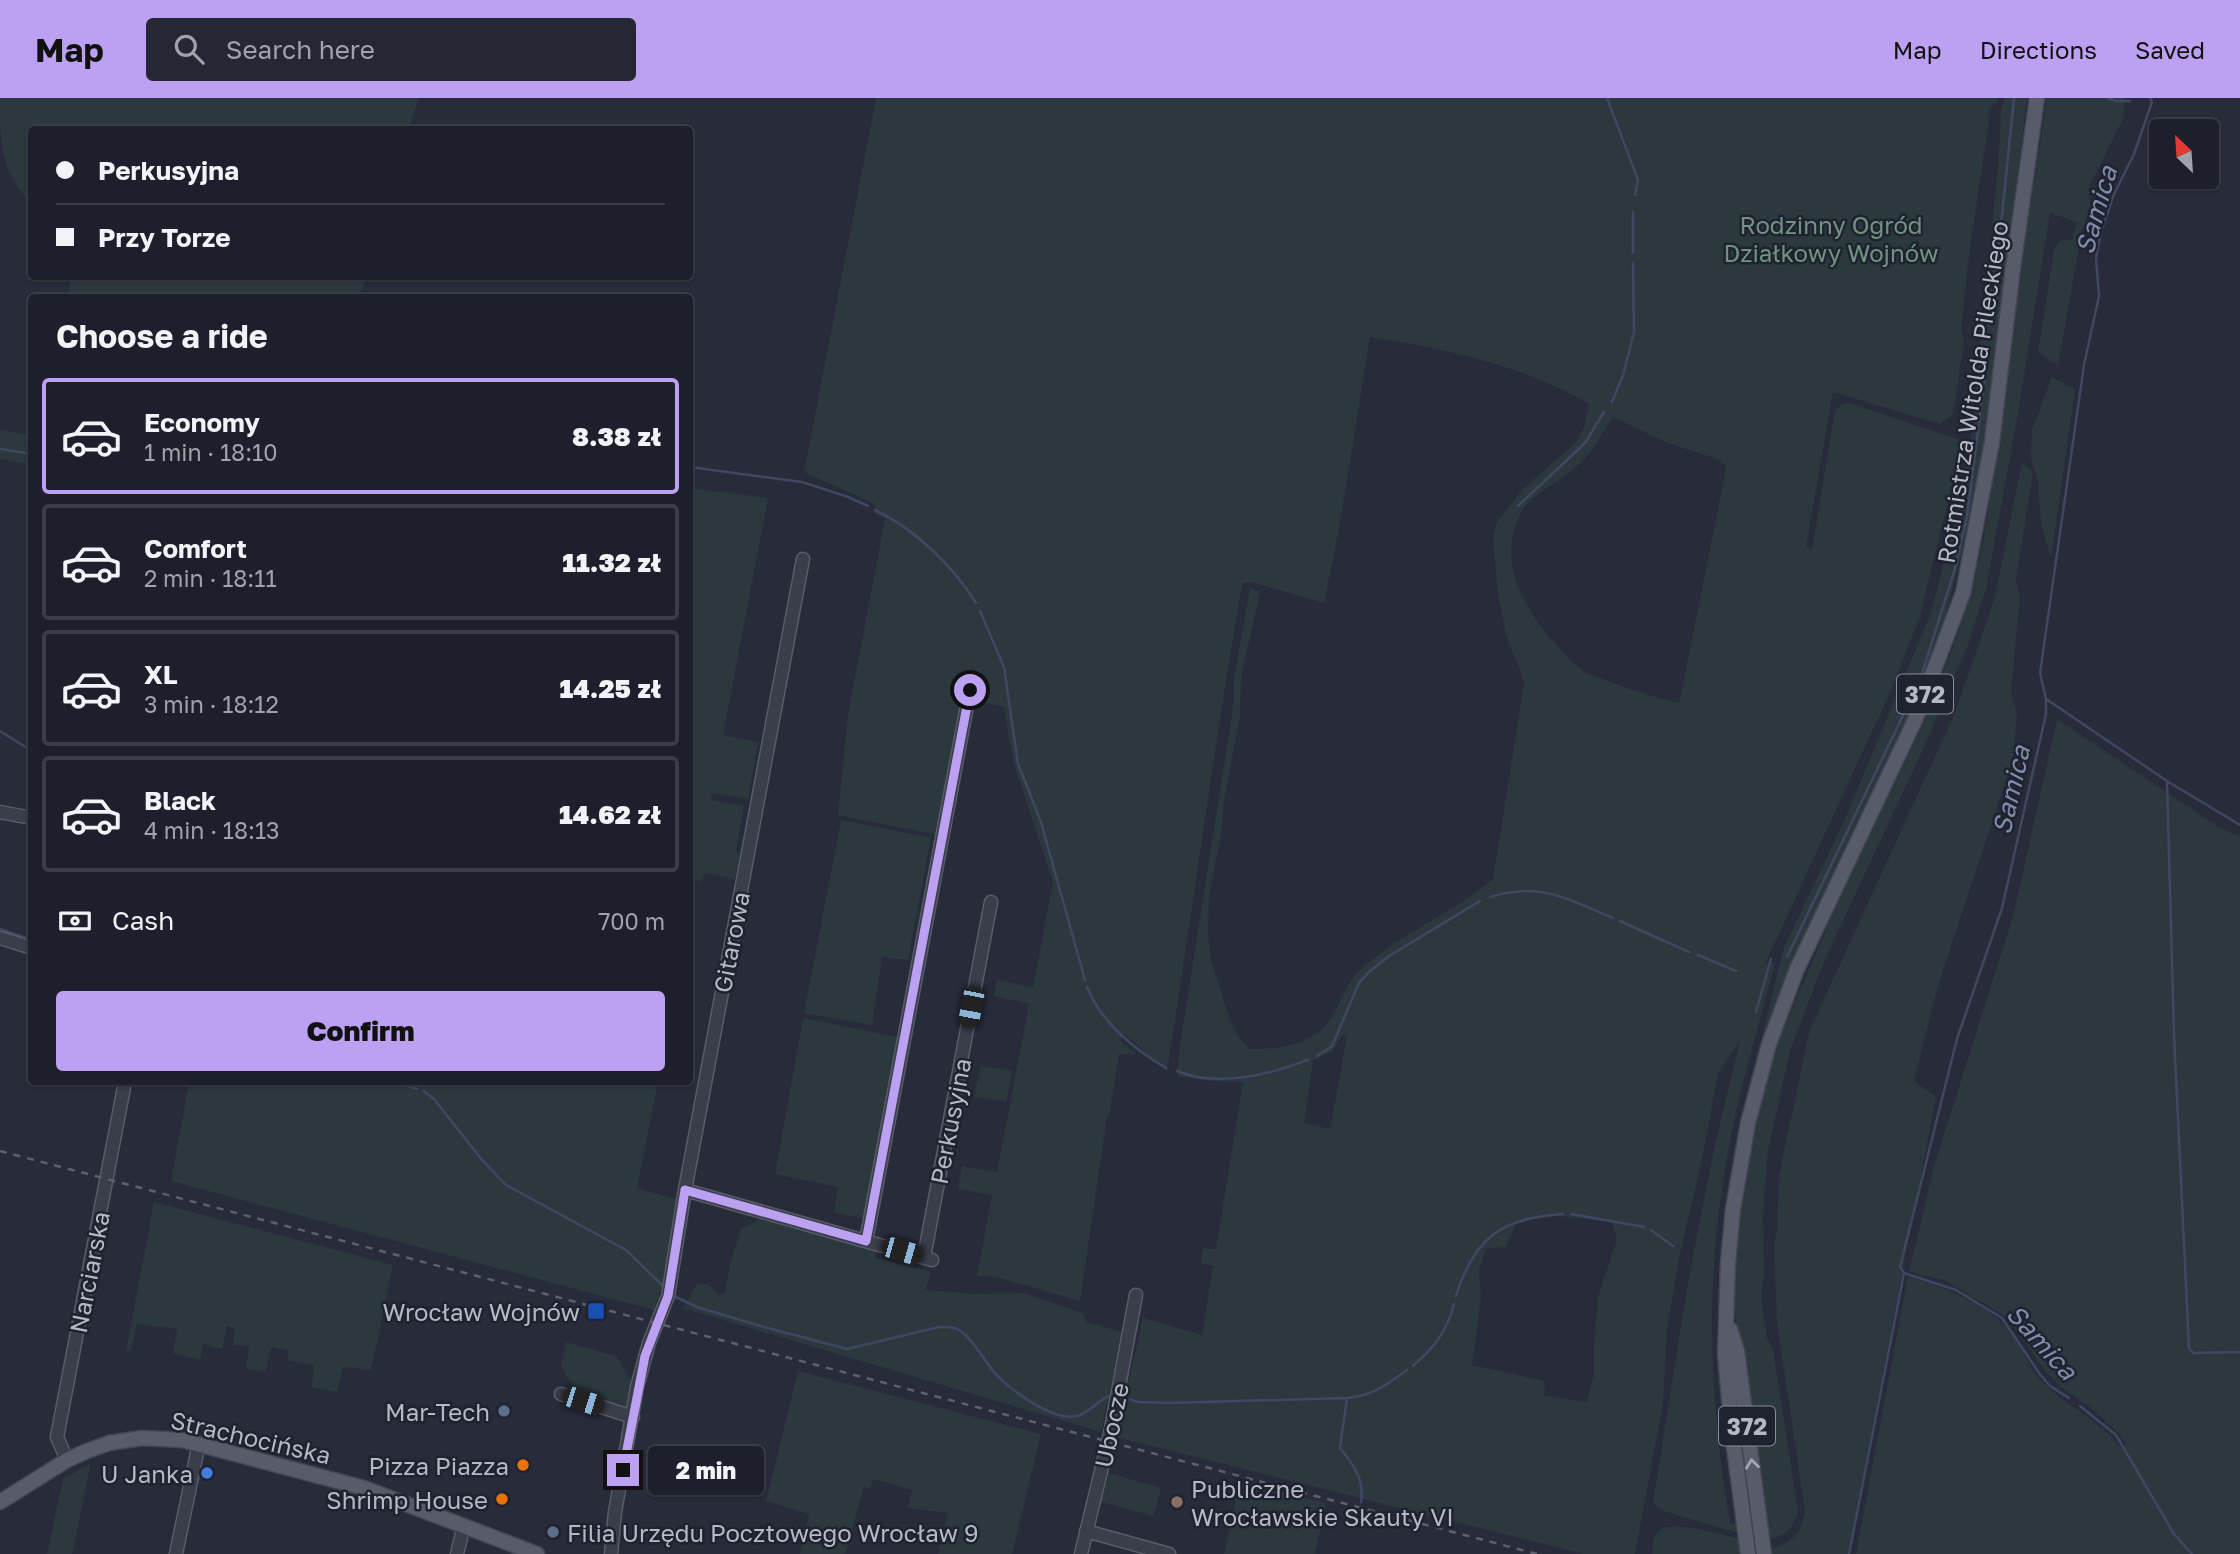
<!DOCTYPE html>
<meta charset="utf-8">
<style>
body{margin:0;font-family:"Golos Text",sans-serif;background:#252834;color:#f1f3f6;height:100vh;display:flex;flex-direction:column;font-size:26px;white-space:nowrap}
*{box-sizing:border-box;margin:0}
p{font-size:23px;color:#a0a3a9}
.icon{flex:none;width:38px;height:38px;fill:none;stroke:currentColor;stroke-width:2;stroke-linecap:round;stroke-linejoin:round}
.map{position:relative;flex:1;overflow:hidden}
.details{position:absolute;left:28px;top:196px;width:665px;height:791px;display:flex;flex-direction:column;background:#1d202c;border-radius:7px;box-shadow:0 2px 5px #0004,0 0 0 2px #3b3e48}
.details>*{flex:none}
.hud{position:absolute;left:28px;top:28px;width:665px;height:154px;border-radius:7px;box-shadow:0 2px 5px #0004,0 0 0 2px #3b3e48;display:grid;align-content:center;height:154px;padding:0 28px;background:#1d202c}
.needle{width:46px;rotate:335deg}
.controls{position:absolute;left:2149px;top:21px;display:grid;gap:14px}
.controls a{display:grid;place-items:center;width:70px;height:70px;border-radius:7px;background:#1d202c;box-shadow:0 2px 5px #0004,0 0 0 2px #3b3e48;font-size:35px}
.end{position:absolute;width:32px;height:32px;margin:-16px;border:9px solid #bca0f2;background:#111;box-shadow:0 0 0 4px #111}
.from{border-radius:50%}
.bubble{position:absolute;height:49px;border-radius:7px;background:#1d202c;box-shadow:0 2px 5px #0004,0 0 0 2px #3b3e48;font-size:23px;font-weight:800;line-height:49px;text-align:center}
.car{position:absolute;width:21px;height:42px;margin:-21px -10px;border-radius:9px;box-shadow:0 0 5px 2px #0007;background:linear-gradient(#222 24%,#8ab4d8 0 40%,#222 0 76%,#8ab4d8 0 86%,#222 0)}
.hud b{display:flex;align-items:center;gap:24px;height:66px;font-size:26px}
.hud b+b{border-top:2px solid #3b3e48}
.hud i{width:18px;height:18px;background:#f1f3f6}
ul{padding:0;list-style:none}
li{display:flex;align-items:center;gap:21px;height:116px;margin:0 14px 10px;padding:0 14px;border:4px solid #3b3e48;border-radius:7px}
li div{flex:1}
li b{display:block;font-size:26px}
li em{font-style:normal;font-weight:800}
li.on{border-color:#bca0f2}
li>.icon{width:63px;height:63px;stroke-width:1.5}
h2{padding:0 28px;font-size:32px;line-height:84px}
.pay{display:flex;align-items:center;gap:18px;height:77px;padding:0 28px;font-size:26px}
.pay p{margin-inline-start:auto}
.cta{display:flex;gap:14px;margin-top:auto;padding:14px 28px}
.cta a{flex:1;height:80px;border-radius:7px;background:#bca0f2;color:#111;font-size:28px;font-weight:800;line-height:80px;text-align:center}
header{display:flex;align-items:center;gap:42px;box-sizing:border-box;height:98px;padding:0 35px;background:#bca0f2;color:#111}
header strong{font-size:33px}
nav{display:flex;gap:38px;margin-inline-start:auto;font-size:24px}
.search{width:490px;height:63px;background:#252834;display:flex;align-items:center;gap:18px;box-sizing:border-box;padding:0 24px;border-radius:7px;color:#a0a3a9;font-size:26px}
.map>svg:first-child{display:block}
</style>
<header>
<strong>Map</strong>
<div class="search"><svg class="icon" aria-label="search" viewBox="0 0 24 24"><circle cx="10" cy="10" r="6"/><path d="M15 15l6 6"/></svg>Search here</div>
<nav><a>Map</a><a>Directions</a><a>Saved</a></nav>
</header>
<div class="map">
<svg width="2240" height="1456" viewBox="0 0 2240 1456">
<rect width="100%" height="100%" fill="#272b3a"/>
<!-- green -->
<path fill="#2b393e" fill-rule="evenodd" d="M0,0h419l-10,31 -377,1 -1,73c-31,-33 -31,-58 -31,-105z
M876,0h1122l-1,5 -8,5v13l-19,126 -9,83 3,12 -11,72 -13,10 -107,-32 -27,154 6,4 23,-140 8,-6 7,-1 110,37 1,8 -41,168 -28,72 -127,276 10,-1c-18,70 -40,140 -51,212 -19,121 -14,228 6,348l38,11 -20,-159 -12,-53 -3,-44 5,-62 18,-102 22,-73 68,-158 75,-154 37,-95 26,-95 43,-311 20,-130h78l-2,21 -35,70 3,17 -10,29 -23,131 -20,-14 16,-102 7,-10h11l5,-18 -27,-9 -33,206 -31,170 -18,56 -48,111 -95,203 -35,92 -22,100 -5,63 1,61 -3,22 6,41 6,11 25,162c-2,13 -11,24 -24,27 -16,3 -93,-22 -113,-28l-8,-7 35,-221 26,-133 26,-109 -22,33 -15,82 -24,103 -12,71 -4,74 -28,151h-51l-468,-117 27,-119 59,17 11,-69 -12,-3 2,-15 13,1 27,-167 -33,-1 -33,-5 3,-31 54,-344v-23l16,-90 10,4 -19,85 -1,39 -16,84 -3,35 -12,60 -1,39 2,22 19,62 7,15 14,16c24,0 47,-2 67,-16 24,-17 23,-46 42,-62 40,-37 92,-57 134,-92l31,-195 -5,-17 -13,-32 -8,-39 -5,-59 4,-15 26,-33 51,-45 9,-14 6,-26c-66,-39 -144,-55 -219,-67l-30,186 -16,80 -73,-21 -9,2c-28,162 -49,325 -75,487l-44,-38 -2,8 15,13h-17l-10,63h-2l-27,184 -83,-24 -20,-1 15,-81 -34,-6 4,-23 35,6 32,-168 -35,-8 3,-16 36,7 20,-105 -40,-121 -9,-54 -31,-7 -34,135 -101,-20 10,-101 37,-195 -11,-6 1,-9 -71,-32zM1613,319l54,26 54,17 5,8 -47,235c-25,-6 -48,-13 -71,-22 -8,-3 -18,-6 -25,-10 -11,-8 -21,-20 -30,-30 -32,-36 -57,-83 -31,-130 12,-19 37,-28 53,-43 17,-14 26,-33 38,-51zM1342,937l5,1 -17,93 -26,-6 9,-62 20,-10zM1560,1118l52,6 5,18 -19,57 -4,44v33l-7,28 -43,-6 1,-15 -73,-16 9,-67 -2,-28 7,-21 20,-2 10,-23 21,-6z
M2005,0h22l-51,409 -3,3 -30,115 -32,91 -155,353h-2l30,-122 61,-128 85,-204 23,-86 17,-83 29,-292 2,-45z
M71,179v-1l297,1 -10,20h-290z
M2052,279l23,13 -24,168 -10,-34 -3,-42 -7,-24 1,-28z
M0,332l31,5v29l-31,-5z
M2022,365l11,9 -17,107 4,19 -9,93 6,25 -4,43 -77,233 -22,89 22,16 -88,457h-196c1,-9 0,-20 9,-25 16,-10 92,14 113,19 19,-6 29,-18 31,-37l-28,-188 -3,-80 3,-12 2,-55 30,-144 146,-319 40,-116z
M690,390l78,10 -45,237 35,7 -10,57 -36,-6 -1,7 33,6 -8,46 4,1 -5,26 -31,-6 -2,8 -7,-1 -5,32z
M2057,621l163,109 20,9v717h-384l52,-278c34,11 82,27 103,57 12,17 20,39 36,53 24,23 54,35 74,62l5,-4 -7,-10 -24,-23 -35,-25 -15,-15 -37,-53 -64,-38 -35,-8 25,-106 80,-253z
M841,722l90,18 -23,122 -26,-3 -10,68 -68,-12z
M803,920l96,19 -35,182 -30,-7 4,-25 -63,-13z
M981,968l31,5 -6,31 -32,-5z
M189,984h469l-21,106 42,12 -15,79 -10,31 -483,-129z
M154,1104l239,63 -22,105 -28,-3 -6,25 -26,-5 4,-22 -28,-5 2,-9 -18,-4 -5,25 -20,-3 3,-23 -16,-1 2,-17 -8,-2 -5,23 -19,-5 -3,16 -27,-7 4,-24 -40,-5 -6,26 -5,1z
M760,1121l116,31 -1,8 56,14 -6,18 51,4 48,-1 58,20 5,9 35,10 -21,100 -418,-124 14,-24h11l11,11 6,-3 6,-32 10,-31z
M566,1244l50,14 16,26 -7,29 -46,-15 -18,-30z
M798,1273l243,63 -29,120h-74l10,-41 -40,-5 4,-18 -39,-11 -3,9 -6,-1 -19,67h-45l9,-40 -43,-13z
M91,1365l-19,91h-25l16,-75z
M1109,1375l52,15 -7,28 -53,-14z
M1240,1383l86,22 -11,51h-91z"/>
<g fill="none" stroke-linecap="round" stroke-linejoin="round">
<!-- stream -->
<path stroke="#404763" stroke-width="2.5" d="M1607,0l31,82 -3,15
M2108,0l8,3h14
M1633,155v-41
M1991,224l23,-224
M1612,304l11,-27 11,-43 -1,-69
M0,351l32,5
M690,369l112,15 46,15 20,9
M1518,408l67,-63 19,-31
M875,412c40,19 78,56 101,93
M980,513l24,56 14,97 23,58 44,158
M2046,601l121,82 73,44
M0,633l32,20
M2167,683l7,254 15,313 4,5 47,-1
M1490,799c51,-16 76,2 123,21
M1620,823l69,31
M0,831l29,10
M1698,857l38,16
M1787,859l133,-277 34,-108 13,-55 21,-166
M1087,889c13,34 48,63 79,81
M1756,914l15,-53
M1317,958l15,-10 27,-63 10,-11 20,-16 91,-55
M1177,973c41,17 91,4 131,-11
M395,984l22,7
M424,993l10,8 48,61 24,25 120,65 37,36
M1571,1116l73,13
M1651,1132l22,16
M1456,1198c18,-59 46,-78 107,-82
M676,1199l21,10 67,20 83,22 92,-22c7,0 14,-1 20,3 14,9 24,29 35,42 15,17 59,50 83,44 13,-4 20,-15 32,-20
M1413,1268c21,-18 34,-35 41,-62
M1347,1300l-7,50c14,17 25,33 21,54
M2069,1300l-19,-12 -11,-13 -37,-55 -46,-28 -52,-17 -4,-6 57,-228 45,-131 44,-194v-15l-6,-26 44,-308 15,-69 -3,-38 5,-26 13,-38 20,-40 18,-52 -2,-4
M1126,1301l13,3 30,1 178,-5c27,-3 38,-12 60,-28
M2080,1308l36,29 58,99 18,20
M1357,1424v-8
M1849,1456l55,-281"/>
<!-- minor casing -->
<g stroke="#585b68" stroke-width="15">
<path id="minor" d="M0,714l32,6
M0,840l32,10
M685,1092l247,70
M866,1143l104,-551
M924,1159l67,-355
M561,1296l72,23
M67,1362l-10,-23 68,-355
M1086,1433l83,23
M176,1456l23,-111
M457,1456l7,-29
M611,1456l4,-42 22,-125 12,-44 19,-47 17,-106 118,-631
M1081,1456l29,-120 26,-139"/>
</g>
<!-- major casing -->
<g stroke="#434653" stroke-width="17">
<path id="major" d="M1730,1231l7,22 27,203
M0,1404l67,-42 20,-9 22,-8 33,-5 40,2 182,48 173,66
M1748,1456l-16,-122 -7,-78 3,-91 5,-54 15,-86 21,-79 28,-75 119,-251 47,-125 29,-151 21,-174 24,-170"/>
</g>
<!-- minor -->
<use href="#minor" stroke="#3a3d4a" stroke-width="12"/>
<!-- major -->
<use href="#major" stroke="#585c6a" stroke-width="14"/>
<!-- rail -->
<path stroke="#5d6071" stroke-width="2.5" stroke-dasharray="7 7" stroke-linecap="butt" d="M0,1053l1537,403"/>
</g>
<!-- one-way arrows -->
<defs><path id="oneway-chevron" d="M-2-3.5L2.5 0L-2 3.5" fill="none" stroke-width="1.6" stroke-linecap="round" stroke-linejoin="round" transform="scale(1.75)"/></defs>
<use stroke="#a3a6b4" href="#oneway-chevron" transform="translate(1752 1366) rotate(-97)"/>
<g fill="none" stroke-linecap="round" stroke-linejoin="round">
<!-- route -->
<path stroke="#bca0f2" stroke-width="9" d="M623,1372l22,-114 23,-60 17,-106 181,51 104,-551"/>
</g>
<!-- markers -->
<rect fill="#1a4fb4" stroke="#1f222f" stroke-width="2.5" x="587" y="1204" width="18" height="18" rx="3.5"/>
<g fill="#5c6f8a" stroke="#1f222f" stroke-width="2.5">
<circle cx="504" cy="1313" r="7"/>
<circle cx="553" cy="1434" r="7"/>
</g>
<g fill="#e8710a" stroke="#1f222f" stroke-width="2.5">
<circle cx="523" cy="1367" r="7"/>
<circle cx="502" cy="1401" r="7"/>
</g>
<circle fill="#3f7fe0" stroke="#1f222f" stroke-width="2.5" cx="207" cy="1375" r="7"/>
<circle fill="#8d6e63" stroke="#1f222f" stroke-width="2.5" cx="1177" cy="1404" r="7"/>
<g text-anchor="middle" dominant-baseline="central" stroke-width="5" stroke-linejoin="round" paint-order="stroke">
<!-- shield labels -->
<g fill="#1f222f" stroke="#898b99" stroke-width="2">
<rect x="1897" y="576.5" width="56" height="39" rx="5"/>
<rect x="1719" y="1308.5" width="56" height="39" rx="5"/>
</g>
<g font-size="23" font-weight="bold" fill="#b6b8c6">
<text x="1925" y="596">372</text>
<text x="1747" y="1328">372</text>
</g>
<!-- park labels -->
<g font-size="24" fill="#709380" stroke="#1f222f">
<text x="1831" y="126">Rodzinny Ogród<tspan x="1831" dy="28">Działkowy Wojnów</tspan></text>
</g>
<!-- street labels -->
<g font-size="24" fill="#b6b8c6" stroke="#1f222f">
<text transform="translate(1972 294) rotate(-81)">Rotmistrza Witolda Pileckiego</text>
<text transform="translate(731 844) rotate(-79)">Gitarowa</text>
<text transform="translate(950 1023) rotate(-79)">Perkusyjna</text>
<text transform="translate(89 1174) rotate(-79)">Narciarska</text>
<text transform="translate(1111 1327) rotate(-78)">Ubocze</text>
<text transform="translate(251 1339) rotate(13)">Strachocińska</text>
</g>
<!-- poi labels -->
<g font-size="24" fill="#b6b8c6" stroke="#1f222f" text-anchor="end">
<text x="580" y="1213">Wrocław Wojnów</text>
<text x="490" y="1313">Mar-Tech</text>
<text x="509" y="1367">Pizza Piazza</text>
<text x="193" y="1375">U Janka</text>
<text x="1191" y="1390" text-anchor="start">Publiczne<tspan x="1191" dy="28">Wrocławskie Skauty VI</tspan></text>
<text x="488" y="1401">Shrimp House</text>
<text x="567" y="1434" text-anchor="start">Filia Urzędu Pocztowego Wrocław 9</text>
</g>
<!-- water labels -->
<g font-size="26" font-style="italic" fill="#818aaa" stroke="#1f222f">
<text transform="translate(2096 112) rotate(-74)">Samica</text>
<text transform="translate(2011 692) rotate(-77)">Samica</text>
<text transform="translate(2042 1244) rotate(48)">Samica</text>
</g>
</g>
</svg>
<div class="controls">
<a><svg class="needle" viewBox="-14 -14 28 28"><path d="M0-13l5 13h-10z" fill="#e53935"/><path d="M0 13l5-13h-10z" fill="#a0a3a9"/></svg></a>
</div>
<i class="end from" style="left:970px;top:592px"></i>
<i class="end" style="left:623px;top:1372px"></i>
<div class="bubble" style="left:648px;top:1348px;width:116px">2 min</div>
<i class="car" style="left:971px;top:909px;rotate:191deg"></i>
<i class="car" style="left:902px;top:1153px;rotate:106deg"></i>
<i class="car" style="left:583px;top:1303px;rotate:108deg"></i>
<div class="hud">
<b><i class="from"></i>Perkusyjna</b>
<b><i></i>Przy Torze</b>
</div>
<section class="details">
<h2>Choose a ride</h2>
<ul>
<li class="on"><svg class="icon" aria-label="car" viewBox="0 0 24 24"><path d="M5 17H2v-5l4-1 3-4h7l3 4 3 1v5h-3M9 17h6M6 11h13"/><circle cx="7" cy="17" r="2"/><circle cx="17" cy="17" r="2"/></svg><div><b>Economy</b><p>1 min · 18:10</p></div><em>8.38 zł</em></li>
<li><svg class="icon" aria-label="car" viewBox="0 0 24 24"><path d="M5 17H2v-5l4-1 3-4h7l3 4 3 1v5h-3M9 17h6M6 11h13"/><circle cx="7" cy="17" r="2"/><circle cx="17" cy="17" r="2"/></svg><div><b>Comfort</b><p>2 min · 18:11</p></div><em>11.32 zł</em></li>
<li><svg class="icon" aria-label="car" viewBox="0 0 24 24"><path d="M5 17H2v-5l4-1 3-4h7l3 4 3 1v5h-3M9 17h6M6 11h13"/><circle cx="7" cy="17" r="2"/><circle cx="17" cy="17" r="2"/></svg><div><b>XL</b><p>3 min · 18:12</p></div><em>14.25 zł</em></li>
<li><svg class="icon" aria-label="car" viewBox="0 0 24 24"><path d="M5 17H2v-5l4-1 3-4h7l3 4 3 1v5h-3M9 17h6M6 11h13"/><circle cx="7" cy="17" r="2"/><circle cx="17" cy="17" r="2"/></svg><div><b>Black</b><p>4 min · 18:13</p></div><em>14.62 zł</em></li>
</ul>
<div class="pay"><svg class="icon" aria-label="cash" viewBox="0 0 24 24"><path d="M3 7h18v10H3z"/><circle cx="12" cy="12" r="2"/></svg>Cash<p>700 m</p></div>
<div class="cta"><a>Confirm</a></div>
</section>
</div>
